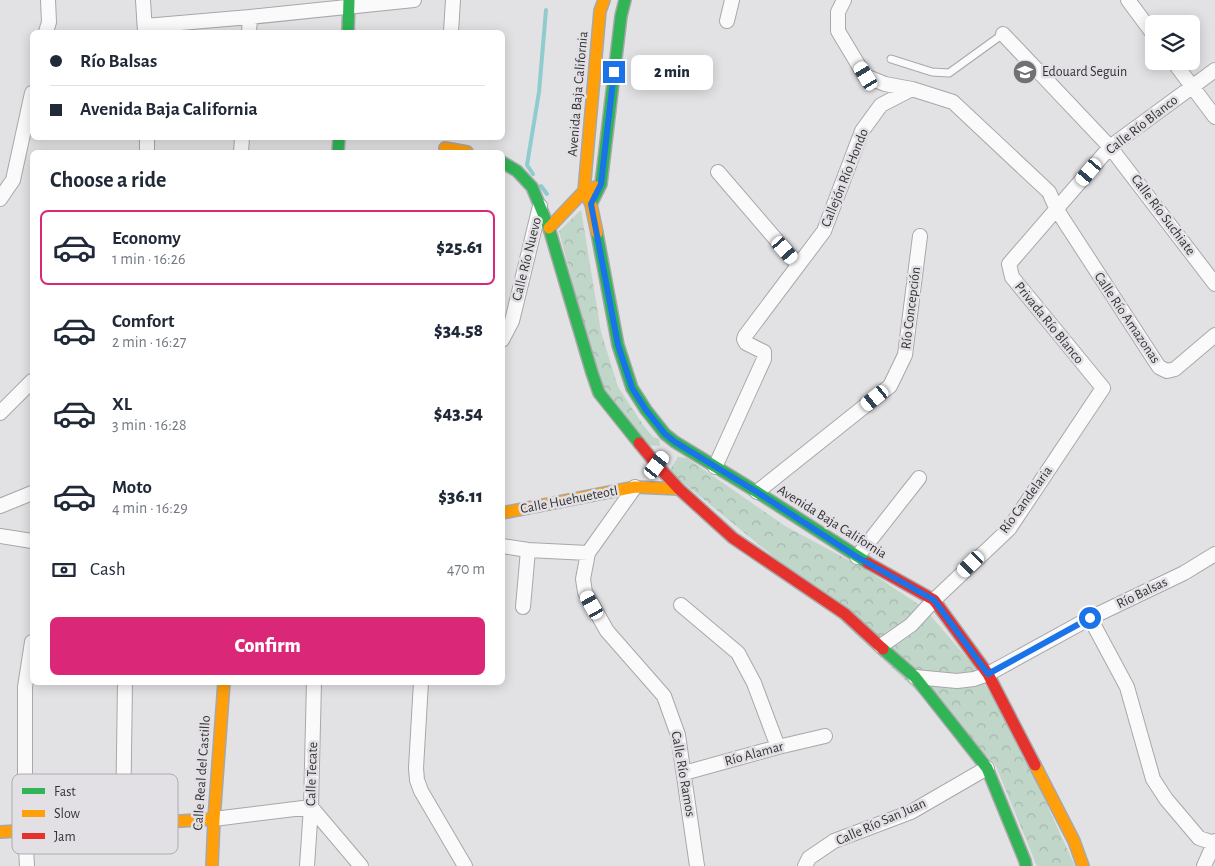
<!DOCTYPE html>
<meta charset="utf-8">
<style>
body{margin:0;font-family:"Alegreya Sans",sans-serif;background:#f2f2f3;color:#1f2937;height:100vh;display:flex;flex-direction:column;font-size:19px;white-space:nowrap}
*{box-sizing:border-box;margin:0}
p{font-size:16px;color:#747a83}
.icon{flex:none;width:28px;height:28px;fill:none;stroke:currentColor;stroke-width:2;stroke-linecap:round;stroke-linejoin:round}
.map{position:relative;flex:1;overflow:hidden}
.panel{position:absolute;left:30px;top:150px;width:475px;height:535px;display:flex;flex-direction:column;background:#fff;border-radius:8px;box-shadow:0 2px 12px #0003}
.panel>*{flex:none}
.banner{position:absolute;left:30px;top:30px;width:475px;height:110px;border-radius:8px;box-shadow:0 2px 12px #0003;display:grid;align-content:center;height:110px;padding:0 20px;background:#fff}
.controls{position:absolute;left:1145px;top:15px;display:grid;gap:10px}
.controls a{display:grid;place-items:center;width:55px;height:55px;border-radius:8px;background:#fff;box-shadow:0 2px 12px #0003;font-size:25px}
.end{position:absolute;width:22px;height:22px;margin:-11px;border:6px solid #1a73e8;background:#fff;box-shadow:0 0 0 2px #fff}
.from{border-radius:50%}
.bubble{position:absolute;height:35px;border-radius:8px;background:#fff;box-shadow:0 2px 12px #0003;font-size:16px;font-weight:800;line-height:35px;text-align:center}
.car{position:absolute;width:15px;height:30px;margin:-15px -8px;border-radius:6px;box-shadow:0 0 4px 1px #0007;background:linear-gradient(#fff 24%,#345 0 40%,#fff 0 76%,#345 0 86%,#fff 0)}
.banner b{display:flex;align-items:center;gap:18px;height:48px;font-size:19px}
.banner b+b{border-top:1px solid #e0e1e3}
.banner i{width:12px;height:12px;background:#1f2937}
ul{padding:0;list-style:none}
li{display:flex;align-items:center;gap:15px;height:75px;margin:0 10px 8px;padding:0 10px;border:2px solid transparent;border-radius:8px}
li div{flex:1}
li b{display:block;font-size:19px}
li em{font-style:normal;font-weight:800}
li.current{border-color:#db2777}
li>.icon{width:45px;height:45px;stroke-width:1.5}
h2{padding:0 20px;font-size:22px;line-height:60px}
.pay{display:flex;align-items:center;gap:12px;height:55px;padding:0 20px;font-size:19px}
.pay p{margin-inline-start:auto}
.cta{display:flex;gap:10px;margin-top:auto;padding:10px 20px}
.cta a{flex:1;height:58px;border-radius:8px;background:#db2777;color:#fff;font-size:20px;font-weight:800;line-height:58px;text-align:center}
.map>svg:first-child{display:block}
</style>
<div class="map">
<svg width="1215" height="866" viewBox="0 0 1215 866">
<defs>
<pattern id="park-crowns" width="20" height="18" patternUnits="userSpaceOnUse" patternTransform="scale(1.25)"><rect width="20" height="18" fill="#bfd6c8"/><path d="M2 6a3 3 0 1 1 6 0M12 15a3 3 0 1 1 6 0" fill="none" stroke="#a5b8ac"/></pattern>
</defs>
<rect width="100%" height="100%" fill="#e2e1e4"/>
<!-- park -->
<path fill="url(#park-crowns)" d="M581,210l20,122 17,55 25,38 10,12 6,2 1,7 -15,-1 -45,-57 -41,-157z
M678,457l9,1 98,68 80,43 59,39 48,56 42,69 61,133h-38l-42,-102 -227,-212 -99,-81z"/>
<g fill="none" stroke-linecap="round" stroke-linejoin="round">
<!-- stream -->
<path stroke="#8fccce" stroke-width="4" d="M533,174l-6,-9 12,-73 7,-82
M541,186l6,8"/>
<!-- lane casing -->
<g stroke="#a8a7aa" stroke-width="9">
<path id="lane" d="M891,59l41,13 17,1 54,-39"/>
</g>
<!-- street casing -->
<g stroke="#a8a7aa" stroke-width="16">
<path id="street" d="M143,0l2,32
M844,0l-6,12v19l27,45 20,8 27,5
M1128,0l26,35
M727,21l5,-21
M145,26l105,-9 164,-17
M46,32l3,-10 -1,-22
M249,32l1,-15
M451,32l2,-32
M1003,34l107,113 105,137
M1173,61l42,56
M147,138v14
M241,152l1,-14
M718,172l80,93
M0,199l13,-19 19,-87
M502,340l10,-19 28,-115
M0,413l32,-32
M715,467l49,-108v-7l-18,-9 -2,-4 1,-3 79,-105 38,-100 19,-26 31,-16 41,13 96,90 8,18 102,157 8,4 8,-2 40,-34
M635,487l-47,66 -5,26 2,13 22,39 57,65 14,39 19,131
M757,492l133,-106 15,-31 15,-119
M0,506l32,-13
M0,536l32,5
M502,546l26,4 60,3
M857,557l62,-79
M681,605l57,48 16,30 24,64
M523,607l5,-57
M1090,618l37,69 26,92 13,20 33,39 15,5
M881,646l30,-21 23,-25 75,-71 94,-141 -91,-111 -3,-13 101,-117 105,-77
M915,677l42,4 17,-2 14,-5 102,-56 94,-45 31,-19
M421,682l-5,86 1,12 4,11 44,75
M684,773l94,-26 47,-11
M214,819l97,-12 50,59
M123,825l2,-143
M27,866l-2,-36v-143l7,-45
M307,866l4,-59 3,-125
M805,866l4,-8 25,-17 77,-29 76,-44
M1204,866l11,-25"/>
</g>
<!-- fast casing -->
<g stroke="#a8a7aa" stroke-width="14">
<path id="fast" d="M348,32l1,-32
M338,152l1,-14
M502,162l15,9 15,16 17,41 43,145 7,20 40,50
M591,204l10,-20 20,-168 4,-16
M597,233l21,112 14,43 14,22 19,24 10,8 82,50 111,71
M883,649l32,28 72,91 38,93 1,5"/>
</g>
<!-- slow casing -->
<g stroke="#a8a7aa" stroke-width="14">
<path id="slow" d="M445,148l22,4
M549,228l35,-37 12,-4
M597,233l-6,-29 -7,-13 16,-180 4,-11
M502,513l133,-26 44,2
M1035,765l39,76 9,25
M0,832l214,-13
M212,866l2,-47 10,-137"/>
</g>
<!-- jam casing -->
<g stroke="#a8a7aa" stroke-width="14">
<path id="jam" d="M639,443l18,22 22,24 54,49 112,76 38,35
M868,563l66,37 54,74 47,91"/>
</g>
<!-- lane -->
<use href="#lane" stroke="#fbfafb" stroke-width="7"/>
<!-- street -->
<use href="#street" stroke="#fbfafb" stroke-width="14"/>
<!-- fast -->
<use href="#fast" stroke="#30b455" stroke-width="11"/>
<!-- slow -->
<use href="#slow" stroke="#ff9f0a" stroke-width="11"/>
<!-- jam -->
<use href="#jam" stroke="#e5322d" stroke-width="11"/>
</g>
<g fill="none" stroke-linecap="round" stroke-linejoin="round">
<!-- route -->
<path stroke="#1a73e8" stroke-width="6" d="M614,72l-13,112 -10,20 27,141 14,43 14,22 19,24 10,8 82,50 100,65 77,43 54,74 102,-56"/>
</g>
<!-- icons -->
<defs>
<g id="school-disc" transform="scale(1.25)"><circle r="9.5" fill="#717072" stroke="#e2e0e5"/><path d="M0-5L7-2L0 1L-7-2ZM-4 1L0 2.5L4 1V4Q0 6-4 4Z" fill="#fff"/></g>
</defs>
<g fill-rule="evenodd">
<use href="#school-disc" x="1025" y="72"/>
</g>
<g text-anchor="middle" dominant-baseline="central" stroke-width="5" stroke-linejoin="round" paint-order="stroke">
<!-- poi labels -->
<g font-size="14" fill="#343335" stroke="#e2e0e5" text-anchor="start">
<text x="1042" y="72">Edouard Seguin</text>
</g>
<!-- street labels -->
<g font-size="14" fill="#343335" stroke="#e2e0e5">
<text transform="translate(578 94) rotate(-85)">Avenida Baja California</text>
<text transform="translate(1142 125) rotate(-38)">Calle Río Blanco</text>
<text transform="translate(845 178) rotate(-68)">Callejón Río Hondo</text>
<text transform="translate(1163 215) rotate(53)">Calle Río Suchiate</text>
<text transform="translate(527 259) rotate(-76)">Calle Río Nuevo</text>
<text transform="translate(911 308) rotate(-83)">Río Concepción</text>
<text transform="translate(1127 318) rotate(56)">Calle Río Amazonas</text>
<text transform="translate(1049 323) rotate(51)">Privada Río Blanco</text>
<text transform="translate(569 500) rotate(-11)">Calle Huehueteotl</text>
<text transform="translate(1026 500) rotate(-54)">Río Candelaria</text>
<text transform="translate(832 522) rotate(32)">Avenida Baja California</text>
<text transform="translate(1142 593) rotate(-26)">Río Balsas</text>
<text transform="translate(754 754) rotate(-15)">Río Alamar</text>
<text transform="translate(202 773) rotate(-86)">Calle Real del Castillo</text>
<text transform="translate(312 774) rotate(-88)">Calle Tecate</text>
<text transform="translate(683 774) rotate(80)">Calle Río Ramos</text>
<text transform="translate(881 822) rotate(-24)">Calle Río San Juan</text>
</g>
</g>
<!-- legend -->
<rect x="12" y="774" width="166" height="80" rx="8" fill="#e2e0e5" stroke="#aeacb0" stroke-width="1"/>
<rect x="22" y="788" width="23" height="6" fill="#30b455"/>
<rect x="22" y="810" width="23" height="7" fill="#ff9f0a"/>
<rect x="22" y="833" width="23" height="6" fill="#e5322d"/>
<g font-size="14" fill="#343335">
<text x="54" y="796">Fast</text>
<text x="54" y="818">Slow</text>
<text x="54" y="841">Jam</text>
</g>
</svg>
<div class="controls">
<a><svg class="icon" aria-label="layers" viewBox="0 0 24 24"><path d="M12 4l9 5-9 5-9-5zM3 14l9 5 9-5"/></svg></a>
</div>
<i class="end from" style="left:1090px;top:618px"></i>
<i class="end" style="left:614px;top:72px"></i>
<div class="bubble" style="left:631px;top:55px;width:82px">2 min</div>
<i class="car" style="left:866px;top:76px;rotate:329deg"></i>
<i class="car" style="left:1089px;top:172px;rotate:220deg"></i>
<i class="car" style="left:785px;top:250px;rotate:139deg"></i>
<i class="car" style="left:875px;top:398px;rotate:231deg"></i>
<i class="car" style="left:657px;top:465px;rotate:37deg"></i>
<i class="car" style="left:971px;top:564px;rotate:226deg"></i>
<i class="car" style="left:592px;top:605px;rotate:331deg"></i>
<div class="banner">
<b><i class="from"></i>Río Balsas</b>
<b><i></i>Avenida Baja California</b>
</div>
<section class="panel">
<h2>Choose a ride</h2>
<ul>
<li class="current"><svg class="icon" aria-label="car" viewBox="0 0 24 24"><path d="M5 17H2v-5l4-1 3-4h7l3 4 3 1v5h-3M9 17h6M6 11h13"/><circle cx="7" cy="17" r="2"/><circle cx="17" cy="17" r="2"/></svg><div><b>Economy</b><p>1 min · 16:26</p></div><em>$25.61</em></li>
<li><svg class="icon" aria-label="car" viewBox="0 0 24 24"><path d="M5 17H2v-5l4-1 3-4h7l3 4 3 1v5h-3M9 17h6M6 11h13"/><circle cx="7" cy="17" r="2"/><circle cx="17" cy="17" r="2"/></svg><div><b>Comfort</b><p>2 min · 16:27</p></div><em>$34.58</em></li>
<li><svg class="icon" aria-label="car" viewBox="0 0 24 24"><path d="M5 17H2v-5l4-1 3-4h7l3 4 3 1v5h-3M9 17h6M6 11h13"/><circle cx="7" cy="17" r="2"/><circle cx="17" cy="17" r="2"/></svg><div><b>XL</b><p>3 min · 16:28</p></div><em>$43.54</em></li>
<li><svg class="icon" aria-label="car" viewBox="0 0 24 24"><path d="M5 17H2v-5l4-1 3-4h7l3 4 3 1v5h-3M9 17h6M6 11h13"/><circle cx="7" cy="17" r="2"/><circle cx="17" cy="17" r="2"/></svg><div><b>Moto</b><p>4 min · 16:29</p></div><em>$36.11</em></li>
</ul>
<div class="pay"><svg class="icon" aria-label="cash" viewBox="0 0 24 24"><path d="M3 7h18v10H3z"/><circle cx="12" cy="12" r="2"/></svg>Cash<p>470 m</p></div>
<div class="cta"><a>Confirm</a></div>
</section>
</div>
